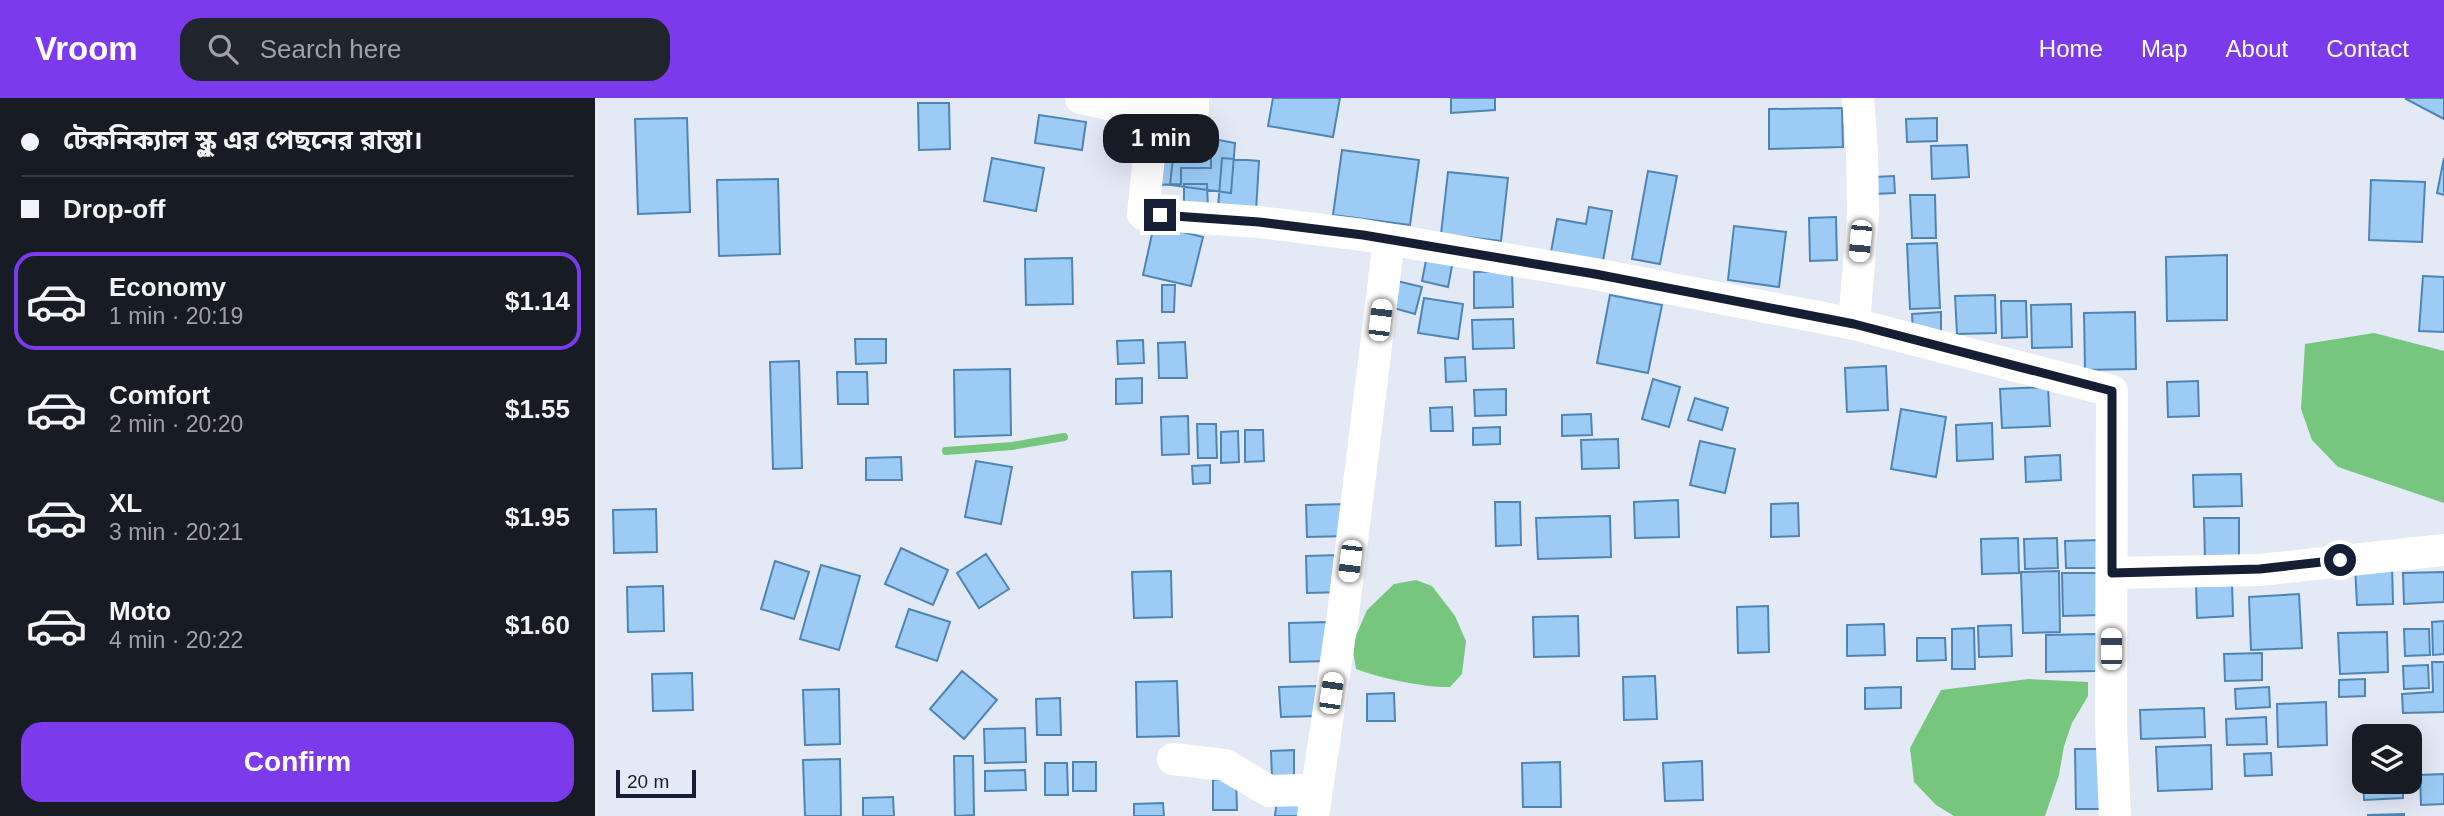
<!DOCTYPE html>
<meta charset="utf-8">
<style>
body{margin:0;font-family:Arial,"Noto Sans Bengali",sans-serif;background:#20242c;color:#f1f3f6;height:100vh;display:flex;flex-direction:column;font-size:26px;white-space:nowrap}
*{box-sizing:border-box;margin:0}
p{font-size:23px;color:#9ea1a6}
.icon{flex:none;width:38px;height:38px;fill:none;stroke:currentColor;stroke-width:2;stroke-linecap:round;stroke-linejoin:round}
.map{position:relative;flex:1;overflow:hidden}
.drawer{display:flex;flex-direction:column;background:#171b24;width:595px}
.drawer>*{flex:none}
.guide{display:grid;align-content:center;height:154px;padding:0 21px;background:#171b24}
.fabs{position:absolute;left:1757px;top:626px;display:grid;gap:14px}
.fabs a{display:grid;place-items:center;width:70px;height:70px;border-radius:14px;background:#171b24;box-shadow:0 7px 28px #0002;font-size:35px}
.scale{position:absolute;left:21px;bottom:18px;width:80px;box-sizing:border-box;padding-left:7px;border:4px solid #151e34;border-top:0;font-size:19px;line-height:24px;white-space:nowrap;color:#151e34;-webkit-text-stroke:5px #e3e9f5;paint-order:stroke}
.end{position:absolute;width:32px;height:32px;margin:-16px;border:9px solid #151e34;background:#fff;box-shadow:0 0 0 4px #fff}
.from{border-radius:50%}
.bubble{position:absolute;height:49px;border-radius:21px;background:#171b24;box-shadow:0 7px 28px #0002;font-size:23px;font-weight:700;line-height:49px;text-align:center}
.car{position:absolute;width:21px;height:42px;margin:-21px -10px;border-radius:9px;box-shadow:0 0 5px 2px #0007;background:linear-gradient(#fff 24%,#345 0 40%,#fff 0 76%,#345 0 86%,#fff 0)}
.guide b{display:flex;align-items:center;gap:24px;height:66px;font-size:26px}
.guide b+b{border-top:2px solid #363941}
.guide i{width:18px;height:18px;background:#f1f3f6}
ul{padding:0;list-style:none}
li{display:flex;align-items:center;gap:21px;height:98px;margin:0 14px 10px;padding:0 7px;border:4px solid transparent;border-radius:21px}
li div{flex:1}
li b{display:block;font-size:26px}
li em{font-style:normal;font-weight:700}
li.selected{border-color:#7c3aed}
li>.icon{width:63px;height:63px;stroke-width:1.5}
.primary-button{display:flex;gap:14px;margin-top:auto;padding:14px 21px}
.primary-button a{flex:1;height:80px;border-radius:21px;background:#7c3aed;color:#fff;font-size:28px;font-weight:700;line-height:80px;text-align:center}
header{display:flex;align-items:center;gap:42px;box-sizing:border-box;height:98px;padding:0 35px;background:#7c3aed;color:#fff}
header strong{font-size:33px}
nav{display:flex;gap:38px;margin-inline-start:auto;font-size:24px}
.search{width:490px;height:63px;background:#20242c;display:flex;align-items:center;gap:18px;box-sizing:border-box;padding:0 24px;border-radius:21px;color:#9ea1a6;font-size:26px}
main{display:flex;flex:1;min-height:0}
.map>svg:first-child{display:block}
</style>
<header>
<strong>Vroom</strong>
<div class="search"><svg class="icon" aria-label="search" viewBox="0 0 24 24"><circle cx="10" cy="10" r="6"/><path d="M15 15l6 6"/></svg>Search here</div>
<nav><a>Home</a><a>Map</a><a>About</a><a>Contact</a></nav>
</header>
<main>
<section class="drawer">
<div class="guide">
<b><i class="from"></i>টেকনিক্যাল স্কুল এর পেছনের রাস্তা।</b>
<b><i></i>Drop-off</b>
</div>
<ul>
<li class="selected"><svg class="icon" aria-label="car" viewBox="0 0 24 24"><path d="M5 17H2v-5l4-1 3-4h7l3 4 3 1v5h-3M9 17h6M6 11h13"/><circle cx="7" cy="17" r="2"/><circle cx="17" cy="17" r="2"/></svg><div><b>Economy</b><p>1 min · 20:19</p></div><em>$1.14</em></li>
<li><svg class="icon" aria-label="car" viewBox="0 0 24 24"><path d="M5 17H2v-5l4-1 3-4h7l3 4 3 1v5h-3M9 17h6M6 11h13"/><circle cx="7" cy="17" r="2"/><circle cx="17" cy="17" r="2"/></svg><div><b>Comfort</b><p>2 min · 20:20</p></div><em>$1.55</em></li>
<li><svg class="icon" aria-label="car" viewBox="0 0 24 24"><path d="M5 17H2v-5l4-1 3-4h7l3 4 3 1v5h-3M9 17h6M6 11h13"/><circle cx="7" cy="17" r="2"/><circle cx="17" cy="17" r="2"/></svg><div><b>XL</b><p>3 min · 20:21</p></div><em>$1.95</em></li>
<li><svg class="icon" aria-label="car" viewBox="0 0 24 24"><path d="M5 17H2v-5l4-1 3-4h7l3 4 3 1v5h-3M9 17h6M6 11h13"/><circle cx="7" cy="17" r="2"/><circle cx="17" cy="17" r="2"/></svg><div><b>Moto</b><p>4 min · 20:22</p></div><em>$1.60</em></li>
</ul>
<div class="primary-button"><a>Confirm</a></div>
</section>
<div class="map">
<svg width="1849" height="718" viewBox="0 0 1849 718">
<rect width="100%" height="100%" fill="#e3e9f5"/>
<!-- water -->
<path fill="#76c67e" d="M1779,235l70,18v152l-106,-36 -26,-27 -11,-31 4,-65z
M821,482l16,6 23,30 11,25 -4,33 -12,13c-24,1 -71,-9 -94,-18l-4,-24 15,-35 27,-26z
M1434,581l59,3v14l-16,27 -8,23 -5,29 -14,41h-91l-18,-11 -22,-23 -4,-34 31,-58z"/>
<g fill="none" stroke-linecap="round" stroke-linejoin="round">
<!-- stream -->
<path stroke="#76c67e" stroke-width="8" d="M351,353l66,-5 52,-9"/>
</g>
<!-- building -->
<path fill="#9ccbf5" stroke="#5085b3" stroke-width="2" d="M678,0h67l-7,39 -65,-11z
M856,0h44v12l-44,3z
M1812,0h37v21l-38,-20z
M323,5h31l1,46 -31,1z
M1247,10l1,39 -74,2v-40z
M444,17l47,7 -4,28 -47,-7z
M92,20l3,94 -52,2 -3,-95z
M1342,20v23l-30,1 -1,-23z
M581,34l59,11 -4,50 -61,-8z
M616,34v36h-30v16l-26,1 -1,-52z
M1372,47l2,32 -37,2 -1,-33z
M747,52l77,10 -9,65 -77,-10z
M397,60l52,10 -8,43 -52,-10z
M627,60l37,3 -3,50 -38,-3z
M1849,60v37l-7,-2z
M1053,73l29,5 -17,88 -28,-5z
M853,74l60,6 -7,63 -60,-7z
M1299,78l1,17 -20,1 -1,-17z
M183,81l2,75 -61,2 -2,-76z
M1776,82l54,2 -3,60 -53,-2z
M589,86h23l1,24h-24z
M1315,97h25l1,43h-24z
M994,109l23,4 -9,50 -52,-9 6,-33 29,5z
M1241,119l1,43 -27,1 -1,-43z
M559,127l49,12 -12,49 -48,-11z
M1139,128l52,6 -7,55 -51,-7z
M1342,145l3,65 -30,1 -3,-65z
M832,157l26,6 -5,26 -26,-6z
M1632,157v65l-60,1 -1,-64z
M477,160l1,46 -47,1 -1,-46z
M917,173l1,36 -39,1v-36z
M1828,178l21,1v55l-25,-1z
M802,183l25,6 -7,27 -25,-7z
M567,187h13l-1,27h-12z
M1015,197l52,10 -14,68 -51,-10z
M1400,197l1,38 -39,1 -2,-38z
M829,200l39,6 -5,35 -40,-6z
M1406,203h25l1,36 -25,1z
M1476,206l1,43 -40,1 -1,-43z
M1346,214v19l-28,1 -1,-18z
M1540,214l1,57 -51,1 -1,-57z
M918,221l1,29 -41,1 -1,-29z
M260,241h31v24l-30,1z
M548,242l1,23 -26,1 -1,-23z
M590,244l2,36h-28l-1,-35z
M870,259l1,24 -20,1 -1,-24z
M204,263l3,107 -29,1 -3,-107z
M1291,268l2,44 -41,2 -2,-44z
M415,271l1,66 -56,2 -1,-67z
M242,274h30l1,32h-30z
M547,280v25l-26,1v-25z
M1058,281l27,8 -11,40 -27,-8z
M1603,283l1,35 -31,1 -1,-35z
M1453,289l2,39 -48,2 -2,-39z
M911,291v26l-31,1 -1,-26z
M1100,300l33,10 -6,22 -34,-10z
M857,309l1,24h-22l-1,-23z
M1306,311l45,8 -10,60 -45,-8z
M996,316l1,21 -30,1v-21z
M593,318l1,38 -27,1 -1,-38z
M1397,325l1,36 -36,2 -1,-36z
M602,326h19l1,34h-19z
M905,329v17l-27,1v-17z
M650,332h18l1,31 -19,1z
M643,333l1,31 -18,1v-31z
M1023,341l1,29 -37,1 -1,-29z
M1105,343l35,8 -10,44 -35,-8z
M1465,357l1,25 -35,2 -1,-25z
M306,359l1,23h-36v-22z
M381,363l36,6 -11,57 -36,-7z
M615,367v18l-17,1 -1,-18z
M1646,376l1,32 -48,1 -1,-32z
M1083,402l1,37 -44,1 -1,-36z
M900,404h25l1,43 -25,1z
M1203,405l1,33 -28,1v-33z
M752,406l1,32 -41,1 -1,-32z
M61,411l1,43 -43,1 -1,-43z
M1015,418l1,41 -73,2 -2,-41z
M1609,420h35v41h-34z
M1423,440l1,35 -37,1 -1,-35z
M1462,440l1,30 -33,1 -1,-30z
M1504,442v28h-33l-1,-27z
M306,450l47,22 -15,35 -48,-21z
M391,456l23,35 -30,19 -22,-35z
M746,457l2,37 -36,1 -1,-37z
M180,463l34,11 -15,47 -33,-10z
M1797,466l1,40 -36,1 -2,-40z
M226,467l39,11 -21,74 -39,-11z
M576,473l1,46 -38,1 -2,-46z
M1464,473l1,61 -37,1 -2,-61z
M1849,474v30l-40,2 -1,-31z
M1467,475h37l2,42 -38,1z
M1637,485l1,33 -36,2 -1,-34z
M68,488l1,45 -36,1 -1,-45z
M1704,496l3,54 -51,2 -2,-53z
M1173,508l1,46 -31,1 -1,-46z
M314,511l41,13 -13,39 -41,-14z
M983,518l1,40 -45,1 -1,-40z
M1849,523v33l-11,1 -1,-33z
M734,524l1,39 -40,1 -1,-39z
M1289,526l1,31 -38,1v-31z
M1416,527l1,31 -33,1 -1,-31z
M1379,530l1,41h-23v-40z
M1809,531h25l1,26 -25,1z
M1792,534l1,40 -48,2 -2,-41z
M1501,536l1,37 -51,1v-37z
M1322,540h28l1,22 -29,1z
M1667,555v27l-37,1 -1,-27z
M1837,564h12v50l-41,1 -1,-19 31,-2z
M1833,567l1,23 -25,1 -1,-23z
M367,573l35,29 -33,39 -34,-30z
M97,575l1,37 -40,1 -1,-37z
M1060,578l2,43 -33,1 -1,-43z
M1770,581v17l-26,1v-17z
M582,583l2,55 -42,1 -1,-55z
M722,588l1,30 -37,1 -2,-30z
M1306,589v21l-36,1v-21z
M1674,589l1,20 -34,2 -1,-20z
M244,591l1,55 -35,1 -2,-55z
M799,595l1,28h-28v-27z
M465,600l1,37h-24l-1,-36z
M1731,604l1,43 -49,2 -1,-43z
M1609,610l1,29 -64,2 -1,-29z
M1671,619l1,27 -40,1 -1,-26z
M430,630l1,34 -41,1 -1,-34z
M1616,647l1,44 -54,2 -2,-44z
M1480,651h27l2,60h-28z
M699,652v28h-22l-1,-27z
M1676,655l1,22 -27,1 -1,-22z
M359,658h19l1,59 -19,1z
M245,661l1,57h-36l-2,-56z
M1107,663l1,39 -38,1 -2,-38z
M478,664h23v29h-23z
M965,664l1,45h-38l-1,-44z
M450,665h22l1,32h-23z
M430,672l1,20 -41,1v-20z
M1768,673l1,11h39v16l-39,2z
M1849,676v30l-23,1 -1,-30z
M641,681l1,31h-24v-30z
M298,699l1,19h-31v-18z
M682,702l28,3 -2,13h-28z
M568,705l1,13h-30v-12z
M1809,716v2h-36v-1z"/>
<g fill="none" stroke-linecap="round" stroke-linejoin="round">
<!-- minor -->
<path stroke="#fff" stroke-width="32" d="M486,0l35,8 77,4v-12
M559,11l-11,105 116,8 104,13 232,39 259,50 258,67 -1,333 4,92
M1259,226l9,-110 -1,-62 -4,-54
M1517,475l148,-3 184,-20
M578,661l52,6 44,26 30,-1 17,7
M718,718l30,-202 46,-374"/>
</g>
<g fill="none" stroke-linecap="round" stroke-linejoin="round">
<!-- route -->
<path stroke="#151e34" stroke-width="9" d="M565,117l99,7 104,13 232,39 259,50 258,67v182l148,-4 80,-9"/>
</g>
</svg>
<div class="fabs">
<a><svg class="icon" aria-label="layers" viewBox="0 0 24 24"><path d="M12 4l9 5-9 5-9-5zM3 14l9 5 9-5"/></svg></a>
</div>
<div class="scale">20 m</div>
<i class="end from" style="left:1745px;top:462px"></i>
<i class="end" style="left:565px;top:117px"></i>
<div class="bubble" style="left:508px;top:16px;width:116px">1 min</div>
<i class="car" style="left:1265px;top:143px;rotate:185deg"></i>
<i class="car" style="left:785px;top:222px;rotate:7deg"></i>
<i class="car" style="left:755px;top:463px;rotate:187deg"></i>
<i class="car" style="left:1516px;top:551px;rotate:0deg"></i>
<i class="car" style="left:736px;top:595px;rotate:8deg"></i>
</div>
</main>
